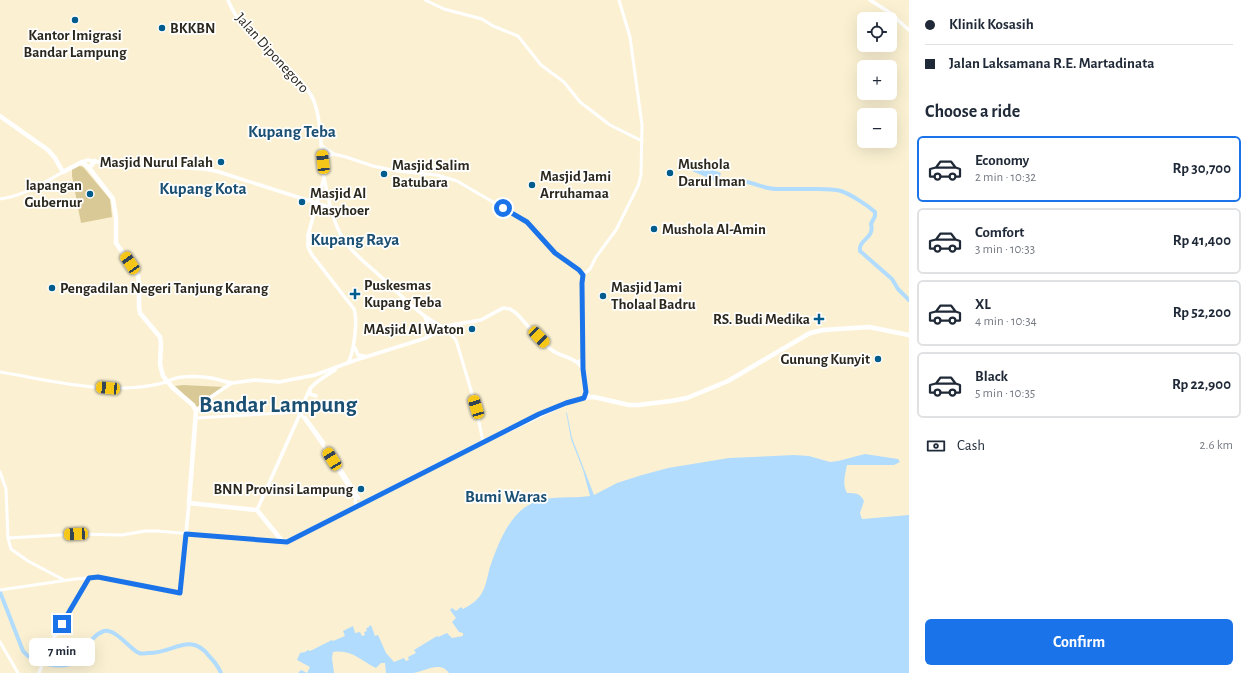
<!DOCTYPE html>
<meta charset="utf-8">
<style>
body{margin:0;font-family:"Alegreya Sans",sans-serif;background:#f2f2f3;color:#1f2937;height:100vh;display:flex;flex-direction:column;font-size:15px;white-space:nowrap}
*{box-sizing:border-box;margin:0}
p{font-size:13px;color:#747a83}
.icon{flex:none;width:22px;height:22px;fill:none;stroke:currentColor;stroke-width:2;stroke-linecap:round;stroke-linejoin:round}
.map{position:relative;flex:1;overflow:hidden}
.drawer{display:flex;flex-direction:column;background:#fff;width:340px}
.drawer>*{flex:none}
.hud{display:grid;align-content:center;height:88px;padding:0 16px;background:#fff}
.fabs{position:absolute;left:857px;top:12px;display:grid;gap:8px}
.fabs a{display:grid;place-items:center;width:40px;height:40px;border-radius:6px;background:#fff;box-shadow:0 4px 16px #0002;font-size:20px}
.end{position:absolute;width:18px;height:18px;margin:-9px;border:5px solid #1a73e8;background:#fff;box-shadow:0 0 0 2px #fff}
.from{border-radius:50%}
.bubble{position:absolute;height:28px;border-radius:6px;background:#fff;box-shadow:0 4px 16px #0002;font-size:13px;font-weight:700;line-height:28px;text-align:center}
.car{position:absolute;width:12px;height:24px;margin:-12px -6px;border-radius:5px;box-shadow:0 0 3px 1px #0007;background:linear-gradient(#f5c518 24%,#345 0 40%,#f5c518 0 76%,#345 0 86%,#f5c518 0)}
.hud b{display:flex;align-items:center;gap:14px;height:38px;font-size:15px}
.hud b+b{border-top:1px solid #e0e1e3}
.hud i{width:10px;height:10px;background:#1f2937}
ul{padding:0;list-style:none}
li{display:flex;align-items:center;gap:12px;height:66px;margin:0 8px 6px;padding:0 8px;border:2px solid #e0e1e3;border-radius:6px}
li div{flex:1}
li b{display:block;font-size:15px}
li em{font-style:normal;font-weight:700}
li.selected{border-color:#1a73e8}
li>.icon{width:36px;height:36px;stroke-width:1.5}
h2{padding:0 16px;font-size:18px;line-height:48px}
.pay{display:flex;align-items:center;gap:10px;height:44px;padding:0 16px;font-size:15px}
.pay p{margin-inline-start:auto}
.button{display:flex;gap:8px;margin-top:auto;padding:8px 16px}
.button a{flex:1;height:46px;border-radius:6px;background:#1a73e8;color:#fff;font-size:16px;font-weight:700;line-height:46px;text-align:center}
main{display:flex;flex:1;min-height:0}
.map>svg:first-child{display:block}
</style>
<main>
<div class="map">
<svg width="909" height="673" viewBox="0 0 909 673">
<rect width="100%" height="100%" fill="#fbf1d2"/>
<!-- green -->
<path fill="#d9c997" d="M77,165l6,2 27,32 2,18 -31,6 -9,-47v-8z
M183,385l41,2 -13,9 -14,11 -22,-21z"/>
<!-- water -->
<path fill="#b2dcfd" d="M696,163l25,10 -3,9 -26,-11z
M566,412l1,1 5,25 22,57 23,-12 25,-8 26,-7 61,-10 65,-3 15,1 21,6 8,-1 27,-7 33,5 2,3 -6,3h-47c-2,10 -5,19 0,28 9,0 13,0 17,8l-4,12 2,6 47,-4v158h-460c-9,-13 -25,-1 -36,0 -9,0 -18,0 -27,0l-1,-10h-4l-5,5c-15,-7 -24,-19 -43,-16l-1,6 2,15h-36l3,-3 6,3 3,-6 -13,-7 3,-7 5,-1 3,-2 2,1 22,-11 1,1 12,-5 -2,-5 10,-5 2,7 5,-1 2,4 3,-1 -1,-3 3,-1 -1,-2 5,-4 4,11 3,-1 8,18 8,9 10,-4 2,3 3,-1 -1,-3 8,-4 -2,-3 23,-14 1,1 9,-4 5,5 11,-2v-3l-4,-1 -7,-10 4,-4 -6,-8 2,-2 4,3 5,-4 2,2c6,-3 12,-7 17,-13 6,-8 7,-19 10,-29 8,-23 20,-56 45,-65 18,-7 37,-3 55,-6l-7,-26 -12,-31z"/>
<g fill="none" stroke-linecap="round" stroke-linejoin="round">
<!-- river -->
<path stroke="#b2dcfd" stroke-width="4" d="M747,182c10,2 19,7 30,7 13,0 26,0 40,0 8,0 17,0 24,2 11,4 26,14 34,21v4l-4,8c4,15 -13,15 -11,27l32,28 6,10 11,11
M0,592l23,59c6,8 15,10 24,13 45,9 32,-24 57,-33 11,-3 26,18 35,22 3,1 7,0 9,0 24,1 42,-22 61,3 5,5 9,10 12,17"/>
<!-- secondary -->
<path stroke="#fff" stroke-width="3" d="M425,0l19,9 38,10 11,7 25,10 23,29 23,17 16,20 30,23 32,16
M321,145l13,9 12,3 27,9 24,5 40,4 20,6 70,41 28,31 24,17 4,5
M323,162l3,-5 8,-3
M0,199c23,-3 44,-16 63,-27
M583,275l7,-6 6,-12 20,-27 22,-44 3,-11 1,-50 -12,-88 -11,-37
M583,275v94
M445,328l11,12 20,67 7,35
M0,372c54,9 113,25 167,10
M301,414l23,33 32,52 -1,3 2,5
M305,417l19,26
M196,418l103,-6
M337,463l22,35
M0,472l6,17 2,49 3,11 17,12 36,19
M8,538l68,-4 46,1 23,-4h12l126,11
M0,590l75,-11 14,-1
M0,642l18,31"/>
<!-- primary -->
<path stroke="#fff" stroke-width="3.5" d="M228,0c16,41 61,58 83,95 12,21 9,59 13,83 4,20 9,44 19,61 9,14 24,25 36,36 21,19 40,41 66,53
M870,0l19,12 20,18
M82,162l6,-2 15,3 101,6 12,2 116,37
M324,178l-16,57v12l4,8 42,54c4,12 0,43 -6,54
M425,317l4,10 -3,11
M355,348l3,7 6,1
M577,362l6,-2
M167,382c9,-7 33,-6 44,-4 7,1 14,4 21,5
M310,388v6l6,2
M196,411l15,-14 13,-9 8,-5 23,-3 24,2 36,-7 41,-15 70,-22 25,-13 30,-5 22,-12 7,1 6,4c12,12 23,28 37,38 9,6 24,7 29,17 5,8 2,20 7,29
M301,411c9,-27 10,-26 34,-41
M257,510l43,-96
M39,673l10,-27 40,-68 9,-1 82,16 9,-90"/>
<!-- highway -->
<path stroke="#fff" stroke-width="4.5" d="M0,116l48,34 7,8 8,14 19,-10 7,6 24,31 3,19v25l22,32 1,12v20l1,6 20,24 1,7 -1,20 3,12 10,12 20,17 3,6 -7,92 68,7 26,32h4l8,-4 174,-89 97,-46 18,-5 10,-1 35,8h9l33,-4 16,-3 41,-17 82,-48 13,-3 46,-3 40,8
M89,168l6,-7"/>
</g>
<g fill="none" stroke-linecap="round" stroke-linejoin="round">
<!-- route -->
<path stroke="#1a73e8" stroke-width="5" d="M62,624l27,-46 9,-1 82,16 6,-59 101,8 252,-128 27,-11 18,-5 2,-6 -3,-23 -1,-86 1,-8 -4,-5 -24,-17 -28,-31 -24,-14"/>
</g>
<!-- markers -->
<g fill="#005c8d" stroke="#fff" stroke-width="1.5">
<circle cx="75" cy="20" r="4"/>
<circle cx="162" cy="28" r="4"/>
<circle cx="221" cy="162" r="4"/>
<circle cx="670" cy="173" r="4"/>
<circle cx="384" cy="174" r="4"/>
<circle cx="532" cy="185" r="4"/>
<circle cx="90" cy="194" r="4"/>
<circle cx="302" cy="202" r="4"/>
<circle cx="654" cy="229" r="4"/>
<circle cx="52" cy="288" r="4"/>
<path d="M353 288h4v4h4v4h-4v4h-4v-4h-4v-4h4z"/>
<circle cx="603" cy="296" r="4"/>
<path d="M817 313h4v4h4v4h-4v4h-4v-4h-4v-4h4z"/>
<circle cx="472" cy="329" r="4"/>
<circle cx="878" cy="359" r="4"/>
<circle cx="361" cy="489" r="4"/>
</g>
<g text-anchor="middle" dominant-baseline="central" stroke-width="3.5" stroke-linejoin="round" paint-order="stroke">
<!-- poi labels -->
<g font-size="15" font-weight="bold" fill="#2c281d" stroke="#fff" text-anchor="start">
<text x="170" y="28">BKKBN</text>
<text x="75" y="35" text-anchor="middle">Kantor Imigrasi<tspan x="75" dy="17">Bandar Lampung</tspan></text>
<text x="213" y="162" text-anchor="end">Masjid Nurul Falah</text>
<text x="678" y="164">Mushola<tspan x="678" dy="17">Darul Iman</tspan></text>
<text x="392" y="165">Masjid Salim<tspan x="392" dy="17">Batubara</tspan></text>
<text x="540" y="176">Masjid Jami<tspan x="540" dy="17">Arruhamaa</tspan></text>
<text x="82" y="185" text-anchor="end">lapangan<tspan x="82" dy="17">Gubernur</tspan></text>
<text x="310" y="193">Masjid Al<tspan x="310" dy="17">Masyhoer</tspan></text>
<text x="662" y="229">Mushola Al-Amin</text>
<text x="364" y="285">Puskesmas<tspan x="364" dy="17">Kupang Teba</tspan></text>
<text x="611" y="287">Masjid Jami<tspan x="611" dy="17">Tholaal Badru</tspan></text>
<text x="60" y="288">Pengadilan Negeri Tanjung Karang</text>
<text x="810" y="319" text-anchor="end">RS. Budi Medika</text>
<text x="464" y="329" text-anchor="end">MAsjid Al Waton</text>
<text x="870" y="359" text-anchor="end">Gunung Kunyit</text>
<text x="353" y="489" text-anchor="end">BNN Provinsi Lampung</text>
</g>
<!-- street labels -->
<g font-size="15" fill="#2c281d" stroke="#fff">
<text transform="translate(272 53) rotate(48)">Jalan Diponegoro</text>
</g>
<!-- quarter labels -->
<g font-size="17" font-weight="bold" fill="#1c5073" stroke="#fff">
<text x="292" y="131">Kupang Teba</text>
<text x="203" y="188">Kupang Kota</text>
<text x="355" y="239">Kupang Raya</text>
<text x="506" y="496">Bumi Waras</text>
</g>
<!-- town labels -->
<g font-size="23" font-weight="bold" fill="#1c5073" stroke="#fff">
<text x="278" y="405">Bandar Lampung</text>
</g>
</g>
</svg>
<div class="fabs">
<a><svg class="icon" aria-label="locate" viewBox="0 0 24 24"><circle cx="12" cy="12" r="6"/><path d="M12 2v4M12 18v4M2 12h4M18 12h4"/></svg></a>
<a>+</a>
<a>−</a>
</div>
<i class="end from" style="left:503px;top:208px"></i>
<i class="end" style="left:62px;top:624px"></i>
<div class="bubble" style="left:29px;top:638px;width:66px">7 min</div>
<i class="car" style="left:323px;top:162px;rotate:354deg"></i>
<i class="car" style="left:130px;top:263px;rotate:326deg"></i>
<i class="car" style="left:539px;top:337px;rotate:136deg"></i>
<i class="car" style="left:108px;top:388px;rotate:275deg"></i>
<i class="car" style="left:476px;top:407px;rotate:343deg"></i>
<i class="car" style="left:332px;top:459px;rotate:328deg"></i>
<i class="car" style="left:76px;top:534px;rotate:267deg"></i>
</div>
<section class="drawer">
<div class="hud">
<b><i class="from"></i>Klinik Kosasih</b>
<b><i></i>Jalan Laksamana R.E. Martadinata</b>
</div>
<h2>Choose a ride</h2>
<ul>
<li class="selected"><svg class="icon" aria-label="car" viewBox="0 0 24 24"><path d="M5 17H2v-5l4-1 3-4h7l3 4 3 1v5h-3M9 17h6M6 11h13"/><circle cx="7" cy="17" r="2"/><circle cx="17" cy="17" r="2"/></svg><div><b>Economy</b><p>2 min · 10:32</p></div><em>Rp 30,700</em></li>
<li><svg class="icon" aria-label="car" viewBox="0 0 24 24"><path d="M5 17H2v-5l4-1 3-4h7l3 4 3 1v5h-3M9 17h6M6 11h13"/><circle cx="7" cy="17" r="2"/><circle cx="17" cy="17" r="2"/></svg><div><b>Comfort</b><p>3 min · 10:33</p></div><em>Rp 41,400</em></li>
<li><svg class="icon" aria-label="car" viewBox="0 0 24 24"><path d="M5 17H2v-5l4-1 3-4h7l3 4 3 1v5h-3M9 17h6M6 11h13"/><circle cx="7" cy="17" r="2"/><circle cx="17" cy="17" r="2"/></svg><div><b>XL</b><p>4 min · 10:34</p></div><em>Rp 52,200</em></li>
<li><svg class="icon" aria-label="car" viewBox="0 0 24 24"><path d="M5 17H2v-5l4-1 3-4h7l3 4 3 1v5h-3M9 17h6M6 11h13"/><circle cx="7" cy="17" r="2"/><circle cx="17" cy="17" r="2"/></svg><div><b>Black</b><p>5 min · 10:35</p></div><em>Rp 22,900</em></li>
</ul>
<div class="pay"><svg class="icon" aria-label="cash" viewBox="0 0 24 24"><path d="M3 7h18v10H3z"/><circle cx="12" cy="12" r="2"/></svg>Cash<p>2.6 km</p></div>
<div class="button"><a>Confirm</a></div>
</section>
</main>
